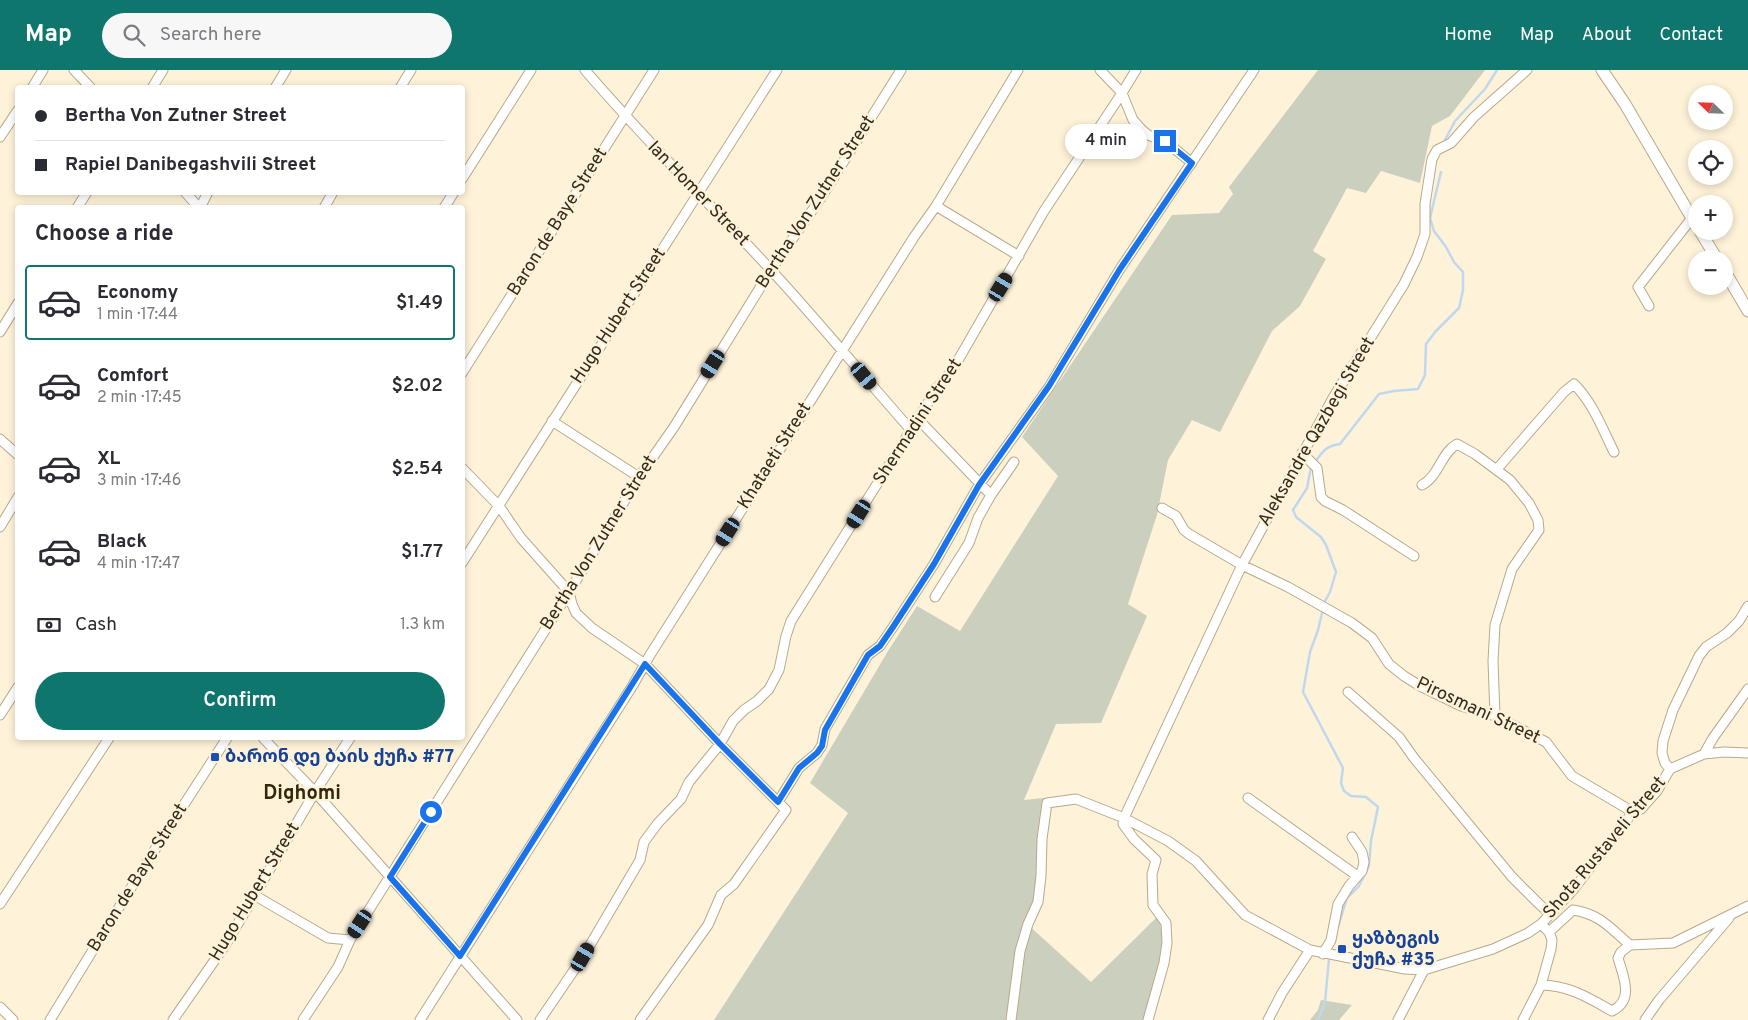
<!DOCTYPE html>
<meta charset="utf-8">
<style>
body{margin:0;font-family:Overpass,"Noto Sans Georgian",sans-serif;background:#f7f7f7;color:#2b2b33;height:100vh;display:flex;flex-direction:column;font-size:19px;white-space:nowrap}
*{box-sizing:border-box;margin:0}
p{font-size:16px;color:#7c7c81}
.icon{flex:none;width:28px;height:28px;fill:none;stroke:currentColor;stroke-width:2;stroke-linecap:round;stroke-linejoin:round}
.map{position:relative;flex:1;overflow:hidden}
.details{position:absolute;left:15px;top:135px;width:450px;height:535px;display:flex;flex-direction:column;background:#fff;border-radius:5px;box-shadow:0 2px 8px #0003}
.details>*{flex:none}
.guide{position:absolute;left:15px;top:15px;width:450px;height:110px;border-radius:5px;box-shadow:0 2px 8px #0003;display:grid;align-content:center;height:110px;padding:0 20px;background:#fff}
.needle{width:32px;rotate:293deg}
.controls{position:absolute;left:1688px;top:15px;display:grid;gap:10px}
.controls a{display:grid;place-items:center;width:45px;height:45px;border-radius:50%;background:#fff;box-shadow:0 2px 8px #0003;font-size:25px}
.end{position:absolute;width:22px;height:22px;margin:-11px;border:6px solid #1a73e8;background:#fff;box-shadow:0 0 0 2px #fff}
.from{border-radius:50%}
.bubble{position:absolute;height:35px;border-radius:18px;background:#fff;box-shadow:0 2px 8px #0003;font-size:16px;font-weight:600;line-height:35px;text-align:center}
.car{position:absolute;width:15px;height:30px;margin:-15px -8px;border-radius:6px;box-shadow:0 0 4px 1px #0007;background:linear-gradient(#222 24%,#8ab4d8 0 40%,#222 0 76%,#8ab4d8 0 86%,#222 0)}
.guide b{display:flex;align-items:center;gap:18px;height:48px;font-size:19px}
.guide b+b{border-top:1px solid #e1e1e2}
.guide i{width:12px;height:12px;background:#2b2b33}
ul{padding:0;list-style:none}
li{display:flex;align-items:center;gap:15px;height:75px;margin:0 10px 8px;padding:0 10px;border:2px solid transparent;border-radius:5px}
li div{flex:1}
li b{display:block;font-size:19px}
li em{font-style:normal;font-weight:600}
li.on{border-color:#0f766e}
li>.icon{width:45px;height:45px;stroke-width:1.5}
h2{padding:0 20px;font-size:22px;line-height:60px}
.pay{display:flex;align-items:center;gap:12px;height:55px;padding:0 20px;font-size:19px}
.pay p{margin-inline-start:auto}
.button{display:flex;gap:10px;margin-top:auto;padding:10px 20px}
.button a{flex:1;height:58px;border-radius:30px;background:#0f766e;color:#fff;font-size:20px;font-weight:600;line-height:58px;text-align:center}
header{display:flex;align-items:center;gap:30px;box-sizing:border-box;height:70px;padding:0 25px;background:#0f766e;color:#fff}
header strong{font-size:24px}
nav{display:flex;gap:28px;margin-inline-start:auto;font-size:18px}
.search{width:350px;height:45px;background:#f7f7f7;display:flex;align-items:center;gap:12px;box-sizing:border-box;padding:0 18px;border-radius:28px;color:#7c7c81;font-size:19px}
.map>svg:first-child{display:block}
</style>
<header>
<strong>Map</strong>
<div class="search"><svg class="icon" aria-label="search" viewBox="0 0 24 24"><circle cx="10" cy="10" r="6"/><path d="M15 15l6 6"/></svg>Search here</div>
<nav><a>Home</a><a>Map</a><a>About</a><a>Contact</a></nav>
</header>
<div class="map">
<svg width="1748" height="950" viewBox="0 0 1748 950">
<rect width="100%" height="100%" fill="#fef2d8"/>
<!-- green -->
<path fill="#cbd0be" d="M1318,0h167l-35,46 -18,10 -12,57 -39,-12 -15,22 -19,-5 -34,63 13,8 -26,47 -28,25 -52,101 -28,-12 -24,40 -11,55 -29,89 19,12 -46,107 -45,1 -32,76 20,-2 -8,96 -10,29 65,59 68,-67 5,37 -19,68h-431l134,-207 -38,-30 78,-132 29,-45 43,25 98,-155 -36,-39 150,-222 47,-2 14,-19 -4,-7z
M1321,930l31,5 -13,15h-29l8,-10z"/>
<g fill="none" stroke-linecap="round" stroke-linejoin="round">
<!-- stream -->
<path stroke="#c0d8ef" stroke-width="2.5" d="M1445,70l10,-19 30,-32 12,-19
M1315,392c8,-11 11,-16 25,-18l39,-50 15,-3 24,-2 7,-14 1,-31 9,-12 24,-24 4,-18v-18l-9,-10 -8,-15 -12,-16 -4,-13 11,-46
M1311,397l-4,21 -14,22 3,7 25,20 5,8 10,27 -6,20 -6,11
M1323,539l-5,21 -8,22 -7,40 40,76 -2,15 3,8 7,5 15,1 12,10 -7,34 -2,25 -10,20 -12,12 -9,29
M1318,950l7,-18 4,-43"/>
<!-- minor casing -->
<g stroke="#b8a98a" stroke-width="11">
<path id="minor" d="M74,0l17,18
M585,0c59,69 124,133 186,200 48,52 93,107 140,160
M1100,0l22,23 11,27 9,10 6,5 17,6 27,22
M32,18l11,-18
M152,18l11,-18
M275,18l11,-18
M400,18l11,-18
M0,67l18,-27
M462,109l69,-109
M185,122l14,16
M936,136l83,50
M77,138l10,-16
M200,138l8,-16
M324,138l9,-16
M444,138l10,-16
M1649,236l-11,-19 54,-69
M0,262l18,-29
M462,303l192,-303
M918,349l73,76
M552,351l87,56
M0,369l18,16
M1302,383l15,15 4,29 4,4 18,9 71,46
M462,398l37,38 22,32 48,54 3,12 4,9 16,15 53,36 75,80 66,66 -52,74 -13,11 -13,30 -68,95
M1497,399l67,-77 10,-8c19,19 28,44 40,68
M1422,415c17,-9 19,-32 35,-41l18,10 35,26 19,23 9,17 1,10 -27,39 -17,56 -2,36 2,55
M1162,438l14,8 8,14 5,4 53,31 46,22 64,36 20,15 17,26 15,12 16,10 41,20 34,10 51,26 26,34 61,36
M0,457l18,-30
M462,493l315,-493
M935,527l34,-54 9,-25 13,-23 23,-33
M1348,622l51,45 15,21 98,119 26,26 12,11
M0,645l18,-28
M263,668l52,54 202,228
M1704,684l9,-16 35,-49
M1670,699l-5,-6 -3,-10 1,-12 10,-31 26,-54 7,-9 21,-14 12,-12 9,-15
M1248,728l108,77
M778,732l21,-34 18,-15 5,-8 3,-16 43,-74 12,-9 13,-19 41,-63 45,-79 70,-98 71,-118 134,-199
M254,825l74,43 22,2
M0,834l109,-166
M1549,862l24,-22c27,4 37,18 57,35l43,-2 75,-37
M1323,884l8,-14 7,-36 11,-18 13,-15 2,-9 -2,-10 -10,-15
M1541,915c27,0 48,13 71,26 23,-11 11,-35 6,-53l3,-6 9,-7
M0,937l13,13
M50,950l95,-155 82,-127
M173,950l53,-76 89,-152 35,-54
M303,950l35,-53 12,-27 219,-348 70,-115 35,-50 97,-157 49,-71 81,-129
M420,950l213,-335 17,-30 264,-418 22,-31 82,-136
M540,950l43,-63 57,-97 4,-18 14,-19 23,-24 8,-17 31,-38 13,-23 11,-11 13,-9 12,-12 10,-19 7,-34 5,-15 147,-234 15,-18 91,-158 78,-118 14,-23
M1011,950l9,-69 8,-27 10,-22 3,-26 1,-37 5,-36 29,-4 48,19 44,23 28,20 49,54 65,35 95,19 19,1 69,-21 35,-16 13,-9 32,-34 60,-78 8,-3 16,-18 13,-22 34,-15 20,-2 24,1
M1148,950l16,-57 3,-20 -1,-20 -13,-18 -1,-31 4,-14 -22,-21 -11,-15 1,-6 118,-253 91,-167 71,-114 13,-27 8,-23v-30l7,-45 5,-9 14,-7 23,-26 53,-47
M1268,950l14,-27 28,-43
M1398,950l26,-50
M1523,950l18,-35 10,-36 1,-9 -3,-8 -4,-4
M1645,950l14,-20 70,-82"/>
</g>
<!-- tertiary casing -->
<g stroke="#b8a98a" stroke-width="13">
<path id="tertiary" d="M1602,0l23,34 71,121
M1700,161l17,28
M1724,200l24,41"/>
</g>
<!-- minor -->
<use href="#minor" stroke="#fff" stroke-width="9"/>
<!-- tertiary -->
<use href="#tertiary" stroke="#fff" stroke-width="11"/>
</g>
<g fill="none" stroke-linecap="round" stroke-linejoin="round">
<!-- route -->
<path stroke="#1a73e8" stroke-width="6" d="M431,742l-41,65 70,79 185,-292 75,80 58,58 21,-34 18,-15 5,-7 3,-16 43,-75 12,-9 13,-19 41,-63 45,-79 70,-99 71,-117 72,-106 -27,-22"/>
</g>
<!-- markers -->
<g fill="#1a4fb4" stroke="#fef2d8" stroke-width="2">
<rect x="210" y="682" width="10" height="10" rx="2.5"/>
<rect x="1337" y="874" width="10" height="10" rx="2.5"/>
</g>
<g text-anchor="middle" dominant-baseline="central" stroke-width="5" stroke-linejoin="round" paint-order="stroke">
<!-- street labels -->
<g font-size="18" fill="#322c1f" stroke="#fef2d8">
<text transform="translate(698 124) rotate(46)">Ian Homer Street</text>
<text transform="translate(816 132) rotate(-57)">Bertha Von Zutner Street</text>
<text transform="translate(558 152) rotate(-58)">Baron de Baye Street</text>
<text transform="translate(619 246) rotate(-57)">Hugo Hubert Street</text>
<text transform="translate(918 352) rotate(-57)">Shermadini Street</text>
<text transform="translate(1317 362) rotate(-60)">Aleksandre Qazbegi Street</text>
<text transform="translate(775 386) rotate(-58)">Khataeti Street</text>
<text transform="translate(599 473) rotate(-58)">Bertha Von Zutner Street</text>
<text transform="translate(1478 641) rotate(25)">Pirosmani Street</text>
<text transform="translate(1605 778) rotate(-50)">Shota Rustaveli Street</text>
<text transform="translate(138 808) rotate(-58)">Baron de Baye Street</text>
<text transform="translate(255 822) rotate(-59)">Hugo Hubert Street</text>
</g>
<!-- transit labels -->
<g font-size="18" font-weight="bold" fill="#164399" stroke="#fef2d8" text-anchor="start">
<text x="225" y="687">ბარონ დე ბაის ქუჩა #77</text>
<text x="1352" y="869">ყაზბეგის<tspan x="1352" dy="21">ქუჩა #35</tspan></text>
</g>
<!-- quarter labels -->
<g font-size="20" font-weight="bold" fill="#34280c" stroke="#fef2d8">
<text x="302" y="724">Dighomi</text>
</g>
</g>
</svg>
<div class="controls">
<a><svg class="needle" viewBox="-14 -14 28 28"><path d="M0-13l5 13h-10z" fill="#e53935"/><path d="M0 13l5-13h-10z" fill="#7c7c81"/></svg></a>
<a><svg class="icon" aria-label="locate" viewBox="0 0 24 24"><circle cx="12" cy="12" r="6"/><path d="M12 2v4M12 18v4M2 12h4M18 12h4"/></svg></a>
<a>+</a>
<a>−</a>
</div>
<i class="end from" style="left:431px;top:742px"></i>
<i class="end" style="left:1165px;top:71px"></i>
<div class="bubble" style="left:1065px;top:54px;width:82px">4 min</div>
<i class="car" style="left:1001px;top:217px;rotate:31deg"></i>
<i class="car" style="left:713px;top:294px;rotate:212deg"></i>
<i class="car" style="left:864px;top:306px;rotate:140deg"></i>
<i class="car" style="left:859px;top:444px;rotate:212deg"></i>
<i class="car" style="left:728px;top:462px;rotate:212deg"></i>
<i class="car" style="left:360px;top:854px;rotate:213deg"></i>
<i class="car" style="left:583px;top:887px;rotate:30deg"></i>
<div class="guide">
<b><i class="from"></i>Bertha Von Zutner Street</b>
<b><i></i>Rapiel Danibegashvili Street</b>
</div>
<section class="details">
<h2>Choose a ride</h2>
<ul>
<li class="on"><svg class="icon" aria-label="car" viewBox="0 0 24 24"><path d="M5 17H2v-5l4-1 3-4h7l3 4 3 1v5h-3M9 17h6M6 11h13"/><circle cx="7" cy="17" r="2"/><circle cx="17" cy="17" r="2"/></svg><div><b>Economy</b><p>1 min · 17:44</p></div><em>$1.49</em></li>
<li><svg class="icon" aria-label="car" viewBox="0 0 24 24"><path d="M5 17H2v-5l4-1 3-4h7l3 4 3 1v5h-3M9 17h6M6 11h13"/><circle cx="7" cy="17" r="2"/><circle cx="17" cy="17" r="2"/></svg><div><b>Comfort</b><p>2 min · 17:45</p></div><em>$2.02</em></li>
<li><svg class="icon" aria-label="car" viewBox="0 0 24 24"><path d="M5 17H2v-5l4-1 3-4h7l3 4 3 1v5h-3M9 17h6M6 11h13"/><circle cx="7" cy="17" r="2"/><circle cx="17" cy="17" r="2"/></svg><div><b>XL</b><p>3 min · 17:46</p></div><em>$2.54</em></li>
<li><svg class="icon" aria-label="car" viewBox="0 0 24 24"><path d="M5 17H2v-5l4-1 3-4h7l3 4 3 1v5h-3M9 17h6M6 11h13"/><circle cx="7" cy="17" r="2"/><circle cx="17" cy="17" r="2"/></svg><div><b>Black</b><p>4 min · 17:47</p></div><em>$1.77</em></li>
</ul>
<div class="pay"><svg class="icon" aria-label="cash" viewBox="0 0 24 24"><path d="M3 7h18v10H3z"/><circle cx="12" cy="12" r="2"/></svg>Cash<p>1.3 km</p></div>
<div class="button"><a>Confirm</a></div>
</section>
</div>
